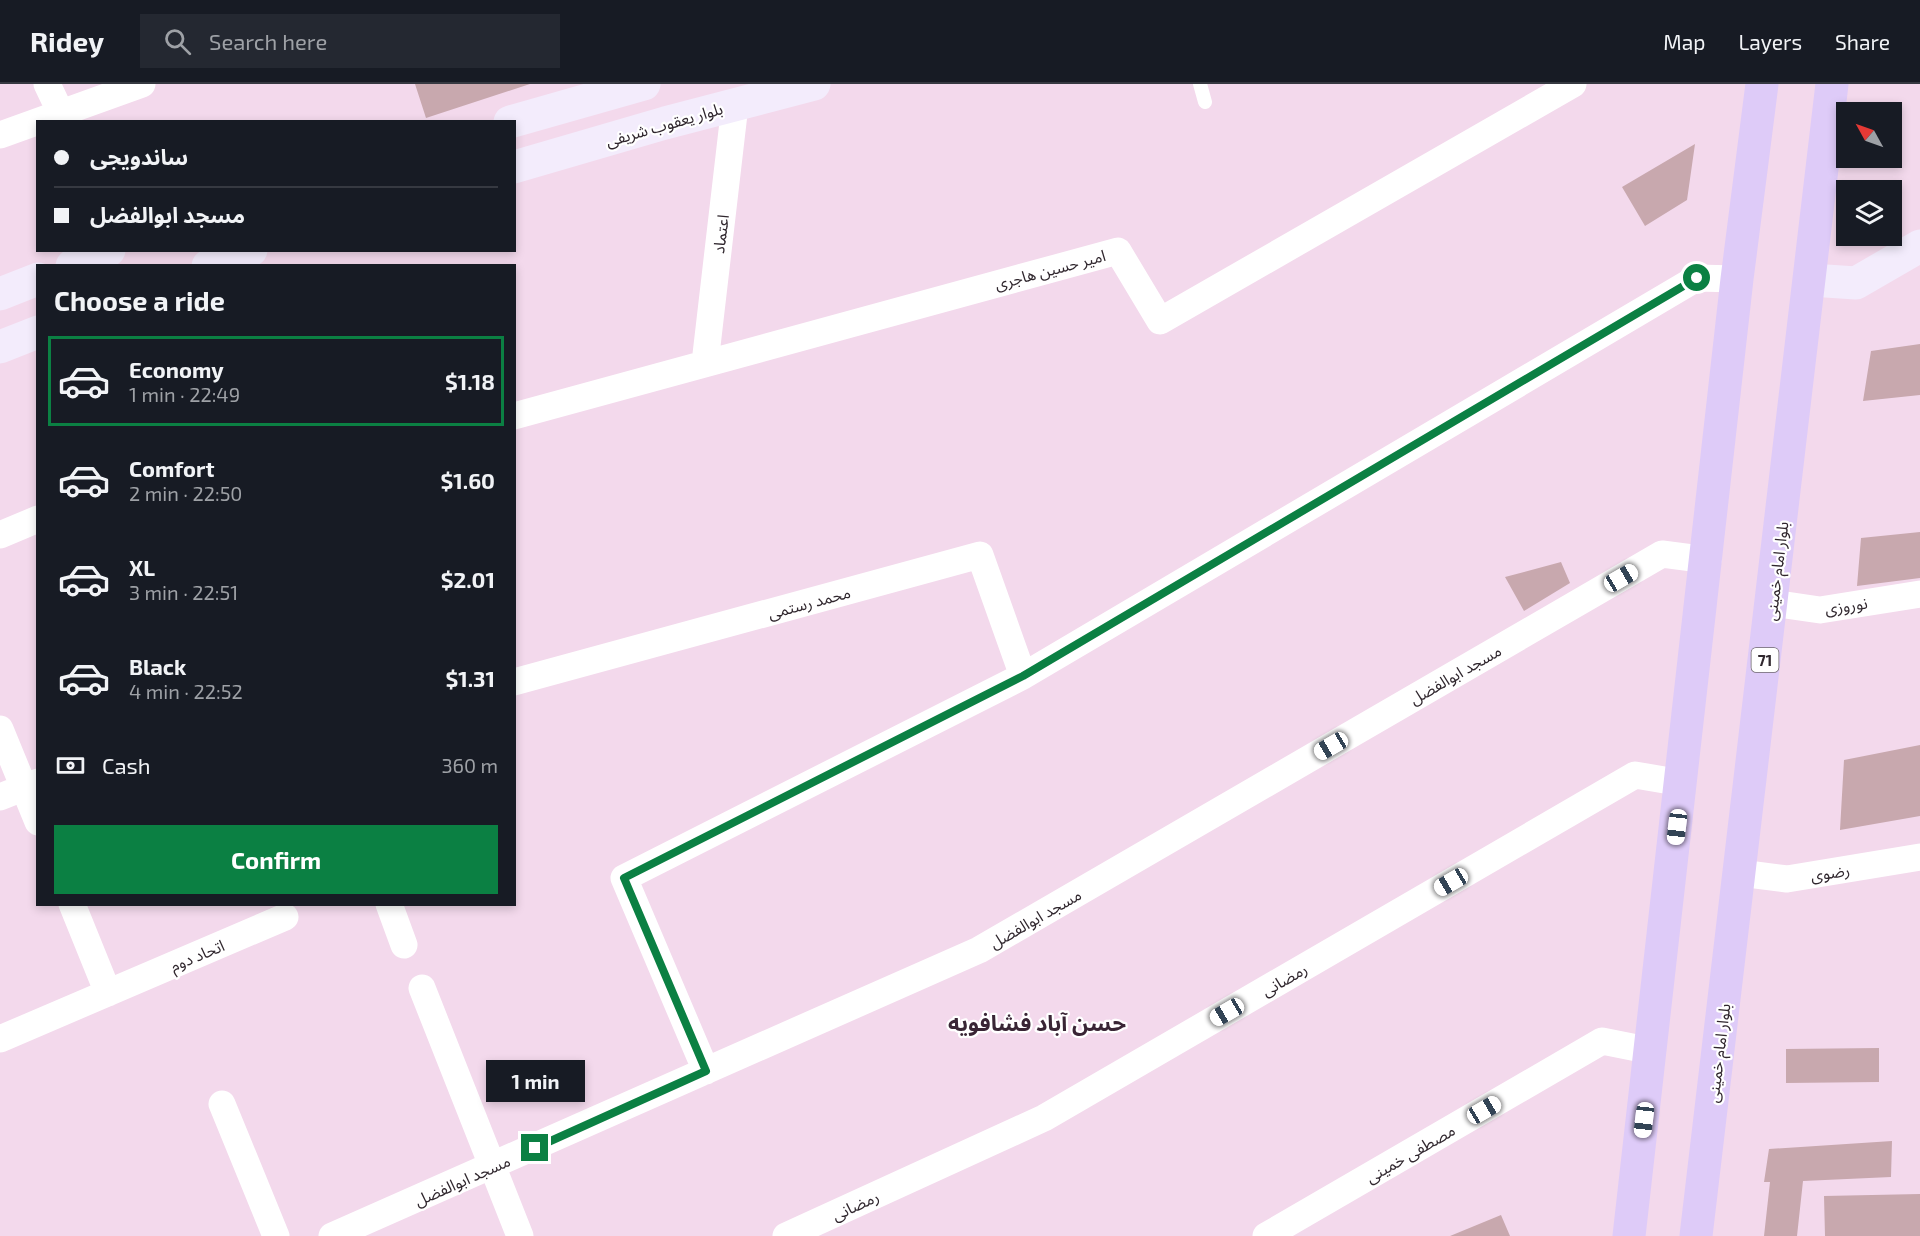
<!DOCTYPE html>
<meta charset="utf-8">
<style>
body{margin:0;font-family:"Exo 2","Noto Sans Arabic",sans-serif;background:#242831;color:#f1f3f6;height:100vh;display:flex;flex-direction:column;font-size:22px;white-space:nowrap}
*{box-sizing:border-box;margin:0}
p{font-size:20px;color:#9ea1a6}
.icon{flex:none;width:33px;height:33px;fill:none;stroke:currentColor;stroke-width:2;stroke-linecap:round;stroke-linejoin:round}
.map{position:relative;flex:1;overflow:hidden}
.details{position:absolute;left:36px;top:180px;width:480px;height:642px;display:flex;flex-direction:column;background:#171b24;border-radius:0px;box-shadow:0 3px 9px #0003}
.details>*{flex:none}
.hud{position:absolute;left:36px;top:36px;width:480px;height:132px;border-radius:0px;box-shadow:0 3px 9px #0003;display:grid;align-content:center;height:132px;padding:0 18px;background:#171b24}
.needle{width:39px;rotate:310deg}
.fabs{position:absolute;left:1836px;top:18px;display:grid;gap:12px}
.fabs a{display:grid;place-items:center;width:66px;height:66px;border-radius:0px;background:#171b24;box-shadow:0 3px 9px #0003;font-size:30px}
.end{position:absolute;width:27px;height:27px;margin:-14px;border:8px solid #0b8043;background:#fff;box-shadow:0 0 0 3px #fff}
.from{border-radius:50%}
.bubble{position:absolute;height:42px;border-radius:0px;background:#171b24;box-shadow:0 3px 9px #0003;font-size:20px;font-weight:700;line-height:42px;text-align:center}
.car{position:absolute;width:18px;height:36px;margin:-18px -9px;border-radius:8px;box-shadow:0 0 4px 2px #0007;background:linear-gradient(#fff 24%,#345 0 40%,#fff 0 76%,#345 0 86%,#fff 0)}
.hud b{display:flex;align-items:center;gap:21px;height:57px;font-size:22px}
.hud b+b{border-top:2px solid #363941}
.hud i{width:15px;height:15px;background:#f1f3f6}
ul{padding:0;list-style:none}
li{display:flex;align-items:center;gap:18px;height:90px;margin:0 12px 9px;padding:0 6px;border:3px solid transparent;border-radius:0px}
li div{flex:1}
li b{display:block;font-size:22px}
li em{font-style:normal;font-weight:700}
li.on{border-color:#0b8043}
li>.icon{width:54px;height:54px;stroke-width:1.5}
h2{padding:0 18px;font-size:27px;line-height:72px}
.pay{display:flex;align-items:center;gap:15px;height:66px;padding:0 18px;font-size:22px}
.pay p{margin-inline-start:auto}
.button{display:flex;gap:12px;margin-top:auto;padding:12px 18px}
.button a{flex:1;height:69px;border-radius:0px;background:#0b8043;color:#fff;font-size:24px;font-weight:700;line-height:69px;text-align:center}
header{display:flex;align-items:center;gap:36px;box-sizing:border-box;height:84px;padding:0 30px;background:#171b24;border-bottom:2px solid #363941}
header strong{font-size:28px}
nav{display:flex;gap:33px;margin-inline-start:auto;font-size:21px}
.search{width:420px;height:54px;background:#242831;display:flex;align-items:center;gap:15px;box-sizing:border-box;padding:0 21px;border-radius:0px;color:#9ea1a6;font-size:22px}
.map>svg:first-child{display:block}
</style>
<header>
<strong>Ridey</strong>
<div class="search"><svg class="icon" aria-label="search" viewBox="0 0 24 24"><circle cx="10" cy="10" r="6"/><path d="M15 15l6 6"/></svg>Search here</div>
<nav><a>Map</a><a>Layers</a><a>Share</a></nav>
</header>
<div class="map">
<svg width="1920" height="1152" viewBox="0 0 1920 1152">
<rect width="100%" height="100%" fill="#f3d9ec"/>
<!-- building -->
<path fill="#c8a8ae" d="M415,0h115l-104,34z
M1695,60l-8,56 -42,26 -23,-39z
M1920,260v51l-57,6 8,-50z
M1920,448v46l-63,8 4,-48z
M1561,478l9,21 -46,28 -19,-34z
M1920,661v71l-80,14 4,-70z
M1879,964v34l-93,1v-34z
M1892,1057l-1,36 -88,4 -6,55h-33l6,-54h-6l5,-33z
M1920,1110v42h-95l-1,-40z
M1501,1131l9,21h-60z"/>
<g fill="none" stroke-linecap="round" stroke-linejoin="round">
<!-- service -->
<path stroke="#fff" stroke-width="14" d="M1200,0l5,18"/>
<!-- minor -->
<path stroke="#fff" stroke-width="27" d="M47,0l18,38
M0,51l142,-51
M705,279l30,-258
M514,332l604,-165 42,70 413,-237
M0,451l38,-16
M1772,519l48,7 100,-16
M514,598l466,-127 43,121
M0,645l38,93
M0,713l38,-15
M1740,789l47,6 133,-22
M72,820l36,89
M389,820l15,41
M422,904l98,248
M0,955l285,-122
M706,987l-82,-193 399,-202 674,-398 40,1
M222,1020l54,132
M332,1152l647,-286 683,-396 46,6
M786,1152l258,-118 591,-343 47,8
M1266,1152l336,-195 50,10"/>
<!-- secondary -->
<path stroke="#f3ecfc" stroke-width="33" d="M510,38l134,-38
M514,83l151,-44 149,-39
M72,182l37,-16
M208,182l43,-16
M1811,196l45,3 64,-37
M0,210l38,-15
M0,263l38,-15"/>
<!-- trunk -->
<path stroke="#decbf8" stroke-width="33" d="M1629,1152l108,-957 25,-195
M1696,1152l136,-1152"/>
</g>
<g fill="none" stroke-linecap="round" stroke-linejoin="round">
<!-- route -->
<path stroke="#0b8043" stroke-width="8" d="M535,1064l171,-77 -82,-193 399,-202 674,-398"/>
</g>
<g text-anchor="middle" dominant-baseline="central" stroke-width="4.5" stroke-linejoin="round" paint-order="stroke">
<!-- shield labels -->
<rect fill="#fff" stroke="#6e686d" stroke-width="1.5" x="1751.5" y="564" width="27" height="24" rx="4.5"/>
<g font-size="15" font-weight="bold" fill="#30272e">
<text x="1765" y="576">71</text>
</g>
<!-- street labels -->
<g font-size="16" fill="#30272e" stroke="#fff">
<text transform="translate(664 40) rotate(-16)">بلوار یعقوب شریفی</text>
<text transform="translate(720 150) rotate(-83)">اعتماد</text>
<text transform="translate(1050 185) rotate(-15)">امیر حسین هاجری</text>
<text transform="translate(1776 487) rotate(-83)">بلوار امام خمینی</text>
<text transform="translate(809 518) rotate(-15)">محمد رستمی</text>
<text transform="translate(1846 521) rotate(-8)">نوروزی</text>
<text transform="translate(1455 590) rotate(-30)">مسجد ابوالفضل</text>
<text transform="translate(1830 788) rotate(-9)">رضوی</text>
<text transform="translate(1035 834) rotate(-30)">مسجد ابوالفضل</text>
<text transform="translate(197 871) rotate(-23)">اتحاد دوم</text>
<text transform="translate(1284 895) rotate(-30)">رمضانی</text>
<text transform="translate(1718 969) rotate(-83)">بلوار امام خمینی</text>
<text transform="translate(1410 1069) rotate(-30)">مصطفی خمینی</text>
<text transform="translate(462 1096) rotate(-24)">مسجد ابوالفضل</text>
<text transform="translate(855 1121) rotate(-25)">رمضانی</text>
</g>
<!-- district labels -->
<g font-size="22" font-weight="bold" fill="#392535" stroke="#fff">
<text x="1037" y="938">حسن آباد فشافویه</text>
</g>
</g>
</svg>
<div class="fabs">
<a><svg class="needle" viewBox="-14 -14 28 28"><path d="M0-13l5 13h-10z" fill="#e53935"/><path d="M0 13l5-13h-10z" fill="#9ea1a6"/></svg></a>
<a><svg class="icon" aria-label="layers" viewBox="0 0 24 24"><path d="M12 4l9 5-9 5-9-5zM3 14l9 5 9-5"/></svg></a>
</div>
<i class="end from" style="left:1697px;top:194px"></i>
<i class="end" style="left:535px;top:1064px"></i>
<div class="bubble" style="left:486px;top:976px;width:99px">1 min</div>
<i class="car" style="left:1621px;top:494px;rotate:60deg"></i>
<i class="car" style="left:1331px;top:662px;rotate:240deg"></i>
<i class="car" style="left:1677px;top:743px;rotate:187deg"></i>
<i class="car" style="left:1451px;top:798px;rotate:240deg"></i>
<i class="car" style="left:1227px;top:928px;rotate:240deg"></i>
<i class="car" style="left:1484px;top:1026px;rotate:60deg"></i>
<i class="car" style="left:1644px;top:1036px;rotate:187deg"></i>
<div class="hud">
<b><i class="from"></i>ساندویجی</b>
<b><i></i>مسجد ابوالفضل</b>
</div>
<section class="details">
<h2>Choose a ride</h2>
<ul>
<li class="on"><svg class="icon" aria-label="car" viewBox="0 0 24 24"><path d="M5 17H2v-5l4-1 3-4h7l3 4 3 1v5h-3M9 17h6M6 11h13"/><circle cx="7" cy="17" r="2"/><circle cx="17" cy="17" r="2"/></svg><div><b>Economy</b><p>1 min · 22:49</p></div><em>$1.18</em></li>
<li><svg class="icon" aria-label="car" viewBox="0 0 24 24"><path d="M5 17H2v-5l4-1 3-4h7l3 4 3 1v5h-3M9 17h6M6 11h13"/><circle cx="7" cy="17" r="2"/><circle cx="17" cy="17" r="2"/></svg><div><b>Comfort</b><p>2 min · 22:50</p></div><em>$1.60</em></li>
<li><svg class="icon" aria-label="car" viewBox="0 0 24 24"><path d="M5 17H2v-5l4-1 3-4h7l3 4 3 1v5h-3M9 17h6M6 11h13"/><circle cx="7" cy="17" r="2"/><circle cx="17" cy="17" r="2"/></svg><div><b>XL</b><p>3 min · 22:51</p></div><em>$2.01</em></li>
<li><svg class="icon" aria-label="car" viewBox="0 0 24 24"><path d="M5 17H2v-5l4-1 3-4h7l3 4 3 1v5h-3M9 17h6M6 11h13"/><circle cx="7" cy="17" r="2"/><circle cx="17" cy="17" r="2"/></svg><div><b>Black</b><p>4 min · 22:52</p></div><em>$1.31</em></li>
</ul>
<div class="pay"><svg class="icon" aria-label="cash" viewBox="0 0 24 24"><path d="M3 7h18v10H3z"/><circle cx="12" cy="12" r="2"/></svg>Cash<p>360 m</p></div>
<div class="button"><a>Confirm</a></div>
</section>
</div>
